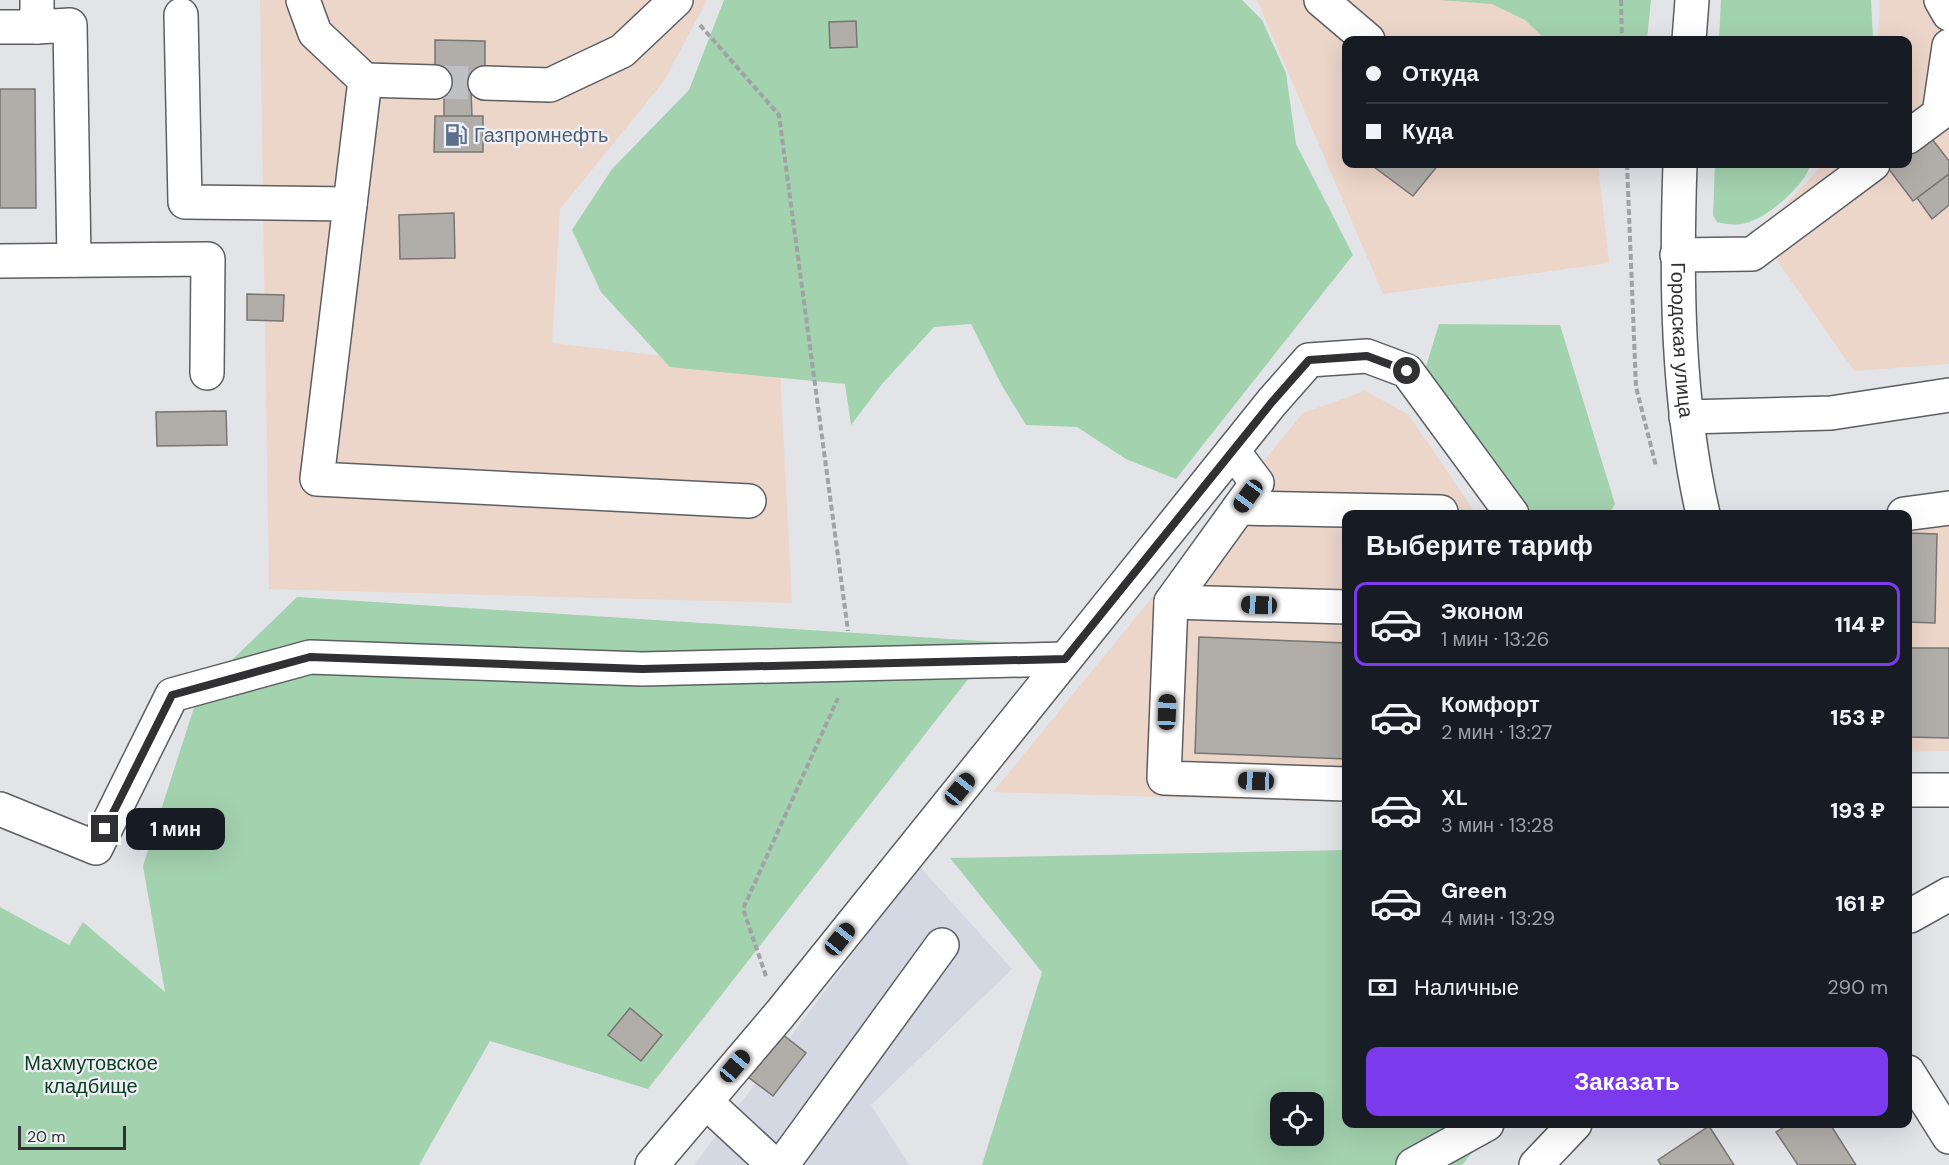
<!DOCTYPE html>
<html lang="ru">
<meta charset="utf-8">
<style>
body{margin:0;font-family:"DM Sans",sans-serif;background:#20242c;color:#f1f3f6;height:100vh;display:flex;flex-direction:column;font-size:22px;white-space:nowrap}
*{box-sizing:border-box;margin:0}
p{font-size:20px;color:#9ea1a6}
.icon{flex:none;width:33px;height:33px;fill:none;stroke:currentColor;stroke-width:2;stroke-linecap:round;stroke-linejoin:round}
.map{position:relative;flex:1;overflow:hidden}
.sheet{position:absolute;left:1342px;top:510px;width:570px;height:618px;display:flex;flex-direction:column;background:#171b24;border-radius:12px;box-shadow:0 6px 24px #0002}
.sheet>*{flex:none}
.guide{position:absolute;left:1342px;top:36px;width:570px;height:132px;border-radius:12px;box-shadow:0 6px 24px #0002;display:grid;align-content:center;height:132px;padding:0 24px;background:#171b24}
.buttons{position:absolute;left:1270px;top:1092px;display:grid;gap:12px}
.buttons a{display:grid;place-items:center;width:54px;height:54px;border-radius:12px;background:#171b24;box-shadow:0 6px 24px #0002;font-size:30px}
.scale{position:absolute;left:18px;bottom:15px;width:108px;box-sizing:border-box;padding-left:6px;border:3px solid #313133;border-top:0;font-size:16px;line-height:21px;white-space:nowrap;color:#313133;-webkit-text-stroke:4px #eff1f6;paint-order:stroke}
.end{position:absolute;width:27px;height:27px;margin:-14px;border:8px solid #313133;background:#fff;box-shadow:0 0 0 3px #fff}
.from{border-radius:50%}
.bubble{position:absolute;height:42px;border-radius:12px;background:#171b24;box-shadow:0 6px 24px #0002;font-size:20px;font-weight:800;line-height:42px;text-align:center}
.car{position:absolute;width:18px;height:36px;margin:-18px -9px;border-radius:8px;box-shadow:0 0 4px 2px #0007;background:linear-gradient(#222 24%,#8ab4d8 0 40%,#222 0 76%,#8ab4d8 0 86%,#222 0)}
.guide b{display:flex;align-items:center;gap:21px;height:57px;font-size:22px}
.guide b+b{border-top:2px solid #363941}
.guide i{width:15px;height:15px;background:#f1f3f6}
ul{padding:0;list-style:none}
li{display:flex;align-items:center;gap:18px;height:84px;margin:0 12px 9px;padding:0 12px;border:3px solid transparent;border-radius:12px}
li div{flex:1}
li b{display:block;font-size:22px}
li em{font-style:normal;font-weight:800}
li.on{border-color:#7c3aed}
li>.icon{width:54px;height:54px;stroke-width:1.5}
h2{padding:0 24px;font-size:27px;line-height:72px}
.pay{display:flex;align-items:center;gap:15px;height:66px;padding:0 24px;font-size:22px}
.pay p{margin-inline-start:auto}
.cta{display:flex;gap:12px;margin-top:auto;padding:12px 24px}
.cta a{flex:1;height:69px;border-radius:12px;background:#7c3aed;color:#fff;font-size:24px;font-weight:800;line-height:69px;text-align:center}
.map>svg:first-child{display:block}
</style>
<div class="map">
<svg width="1949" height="1165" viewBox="0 0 1949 1165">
<rect width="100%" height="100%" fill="#e2e4e8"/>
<!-- commercial -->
<path fill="#ecd5c9" d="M260,0h447l-43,81 -104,128 -8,134 228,27 12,233 -523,-14z
M1257,0h322l5,40h-237v124h251l11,99 -226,31z
M1880,0h69v364l-95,7 -96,-138 66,-69h84v-124h-30z
M1365,391l43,23 68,100h-129v288l-354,-10 310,-379z
M1908,517l41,1v233l-41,1z"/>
<!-- built -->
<path fill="#d3d8e3" d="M919,866l93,103 -141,136 38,60h-215z"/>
<!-- green -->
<path fill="#a3d2af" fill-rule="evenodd" d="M724,0h518l20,20 24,53 10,71 57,111 -177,224 -50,-20 -49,-32 -51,-2 -25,-41 -30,-60 -37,3 -52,57 -31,41 -6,-41 -175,-17 -69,-75 -29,-62 40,-61 77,-79z
M1439,0h212l-4,40h-101l-21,-20 -33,-16z
M1721,0h150l2,40h-154z
M1715,164h95c-2,18 -38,49 -56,56 -12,6 -25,5 -37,2l-4,-7z
M1439,324l121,1 55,179 -6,10h-75l-110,-141z
M297,597l700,45 -349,447 -158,-48 -71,124h-419v-258l69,38 14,-23 82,70 -22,-126 56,-174z
M1347,850v274h149l-34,41h-480l60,-193 -92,-114zM1281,1102h33v34h-33z"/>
<!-- building -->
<path fill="#b1aeaa" stroke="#787572" stroke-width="1.5" d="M856,21l1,26 -27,1 -1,-26z
M435,40l50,1v49h-14l1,26h-28v-26h-9z
M0,89h35l1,119h-36z
M1909,109l40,52v13l-36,27 -28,-37h23z
M435,116h48v36h-49z
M1370,164h69l-26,32z
M1949,174v31l-17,14 -15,-21z
M454,213l1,45 -55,1 -1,-44z
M247,294l37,1 -1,26 -36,-1z
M226,411l1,34 -70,1 -1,-34z
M1908,533l29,1 -2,89 -27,-1z
M1199,637l148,6v116l-152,-6z
M1908,648h41v90l-41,-1z
M630,1008l32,27 -21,26 -33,-26z
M782,1034l24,19 -33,43 -25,-19z
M1789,1124h41l26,41h-58l-22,-33z
M1709,1126l25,39h-73l-3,-5z"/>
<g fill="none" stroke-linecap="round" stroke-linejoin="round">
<!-- minor-tunnel -->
<path stroke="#bfc0c4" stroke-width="33" stroke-dasharray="33 16" stroke-linecap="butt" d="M435,82l50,1"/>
<!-- minor casing -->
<g stroke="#5c5e62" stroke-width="36">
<g id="minor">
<path d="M303,0l12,33 50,47 70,2"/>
<path d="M1321,0l47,40"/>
<path d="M1941,0l8,14"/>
<path d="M181,15l4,187 165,2"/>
<path d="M0,27h37v-27"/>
<path d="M37,27l33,-2 4,235"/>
<path d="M1689,40l3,-40"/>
<path d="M365,80l-48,399 432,22"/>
<path d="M485,83l65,2 72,-34 54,-51"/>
<path d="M1908,137l31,-23 10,-68"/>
<path id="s1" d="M1680,164c-4,117 -3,236 23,350"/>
<path d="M1677,255l75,-1 121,-90"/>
<path d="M0,261l208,-2 -1,114"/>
<path d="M1686,417l145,-4 118,-18"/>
<path d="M1233,451l24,32 -86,119 -7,176 183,6"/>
<path d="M1239,508l202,4"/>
<path d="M1904,514l45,-6"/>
<path d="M1171,602l176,5"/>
<path d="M1908,790h41"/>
<path d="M0,809l96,39 76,-153 138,-38 332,12 423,-10"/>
<path d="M1910,916l39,-22"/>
<path d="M1908,1072l41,65"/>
<path d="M706,1102l68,63"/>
<path d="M652,1165l128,-151 492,-612 37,-42 58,-4 40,15 105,143"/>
<path d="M782,1165l160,-220"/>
<path d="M1413,1165l74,-41"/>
<path d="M1536,1165l39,-41"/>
</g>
</g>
<!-- path -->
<path stroke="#a1a2a5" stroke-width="4" stroke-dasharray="6 3" stroke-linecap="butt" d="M1621,0l1,40
M700,25l79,90 69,516
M1627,164l9,223 20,79
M766,976l-23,-67 95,-211"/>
<!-- minor -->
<use href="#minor" stroke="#fff" stroke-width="33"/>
</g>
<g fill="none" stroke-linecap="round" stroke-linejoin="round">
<!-- route -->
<path stroke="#313133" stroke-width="8" d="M105,829l67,-134 138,-38 332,12 423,-10 207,-257 37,-42 58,-4 40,15"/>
</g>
<!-- icons -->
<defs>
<g id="fuel-bare" transform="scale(1.8)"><path d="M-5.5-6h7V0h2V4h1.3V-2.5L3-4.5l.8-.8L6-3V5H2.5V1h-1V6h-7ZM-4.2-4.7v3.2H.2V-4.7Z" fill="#5c6f8a" stroke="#eff1f6" stroke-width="2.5" paint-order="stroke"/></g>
</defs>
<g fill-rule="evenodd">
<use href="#fuel-bare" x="456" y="135"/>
</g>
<g text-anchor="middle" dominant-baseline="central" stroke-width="4.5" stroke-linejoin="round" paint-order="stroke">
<!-- service labels -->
<g font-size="20" fill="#4e5e75" stroke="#eff1f6" text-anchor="start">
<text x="474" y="135">Газпромнефть</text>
</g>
<!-- street labels -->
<g font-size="20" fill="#313133" stroke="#eff1f6">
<text stroke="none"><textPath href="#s1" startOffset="176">Городская улица</textPath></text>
</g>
<!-- park labels -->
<g font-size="20" fill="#0a3c1e" stroke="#eff1f6">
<text x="91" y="1063">Махмутовское<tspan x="91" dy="23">кладбище</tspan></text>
</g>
</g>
</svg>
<div class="buttons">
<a><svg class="icon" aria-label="locate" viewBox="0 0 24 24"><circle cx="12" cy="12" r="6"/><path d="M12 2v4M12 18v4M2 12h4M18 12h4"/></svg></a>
</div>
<div class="scale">20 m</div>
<i class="end from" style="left:1407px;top:371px"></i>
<i class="end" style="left:105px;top:829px"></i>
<div class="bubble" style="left:126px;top:808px;width:99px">1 мин</div>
<i class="car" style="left:1248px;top:496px;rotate:216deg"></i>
<i class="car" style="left:1259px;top:605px;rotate:272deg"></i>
<i class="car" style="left:1167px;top:712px;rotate:2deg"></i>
<i class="car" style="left:1256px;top:781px;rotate:272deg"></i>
<i class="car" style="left:960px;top:789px;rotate:39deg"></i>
<i class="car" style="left:840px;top:939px;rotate:39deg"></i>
<i class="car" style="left:735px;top:1066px;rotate:40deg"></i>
<div class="guide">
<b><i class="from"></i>Откуда</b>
<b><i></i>Куда</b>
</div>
<section class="sheet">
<h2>Выберите тариф</h2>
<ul>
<li class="on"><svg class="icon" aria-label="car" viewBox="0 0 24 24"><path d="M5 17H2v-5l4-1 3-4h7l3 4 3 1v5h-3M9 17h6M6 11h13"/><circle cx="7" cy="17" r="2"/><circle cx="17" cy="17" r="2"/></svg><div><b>Эконом</b><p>1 мин · 13:26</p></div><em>114 ₽</em></li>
<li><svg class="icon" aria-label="car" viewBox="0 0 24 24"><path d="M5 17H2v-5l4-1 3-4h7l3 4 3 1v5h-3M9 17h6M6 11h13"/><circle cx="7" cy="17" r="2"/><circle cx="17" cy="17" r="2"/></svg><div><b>Комфорт</b><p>2 мин · 13:27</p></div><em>153 ₽</em></li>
<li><svg class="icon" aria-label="car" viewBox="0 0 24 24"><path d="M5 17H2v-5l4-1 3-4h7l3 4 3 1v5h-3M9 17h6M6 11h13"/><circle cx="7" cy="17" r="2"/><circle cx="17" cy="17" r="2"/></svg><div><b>XL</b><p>3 мин · 13:28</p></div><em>193 ₽</em></li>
<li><svg class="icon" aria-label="car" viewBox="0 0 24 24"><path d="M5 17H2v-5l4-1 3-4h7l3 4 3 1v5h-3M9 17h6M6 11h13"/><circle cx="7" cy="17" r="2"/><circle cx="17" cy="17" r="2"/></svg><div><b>Green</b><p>4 мин · 13:29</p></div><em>161 ₽</em></li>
</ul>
<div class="pay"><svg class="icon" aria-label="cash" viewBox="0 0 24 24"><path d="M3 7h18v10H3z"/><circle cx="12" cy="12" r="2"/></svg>Наличные<p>290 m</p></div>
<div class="cta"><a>Заказать</a></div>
</section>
</div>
